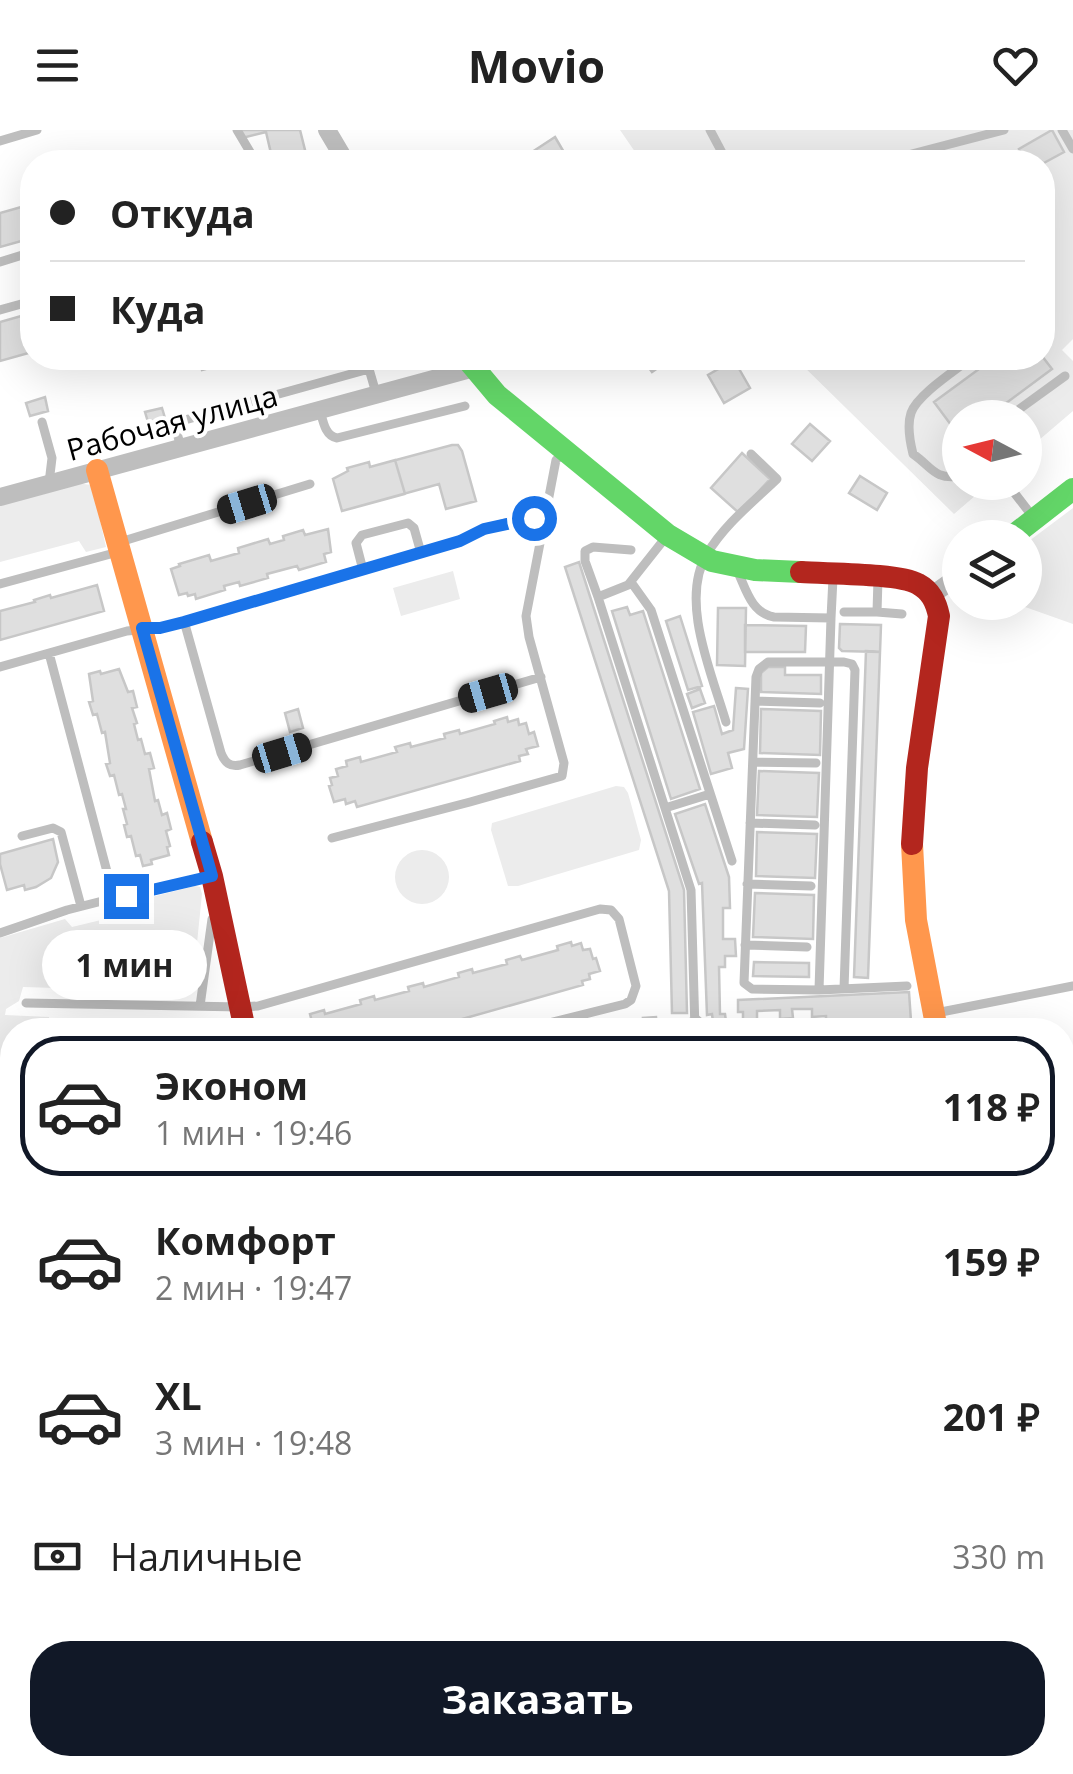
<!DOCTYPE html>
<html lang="ru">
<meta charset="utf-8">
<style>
body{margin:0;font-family:"Open Sans",sans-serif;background:#f6f6f6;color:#222;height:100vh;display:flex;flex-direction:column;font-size:38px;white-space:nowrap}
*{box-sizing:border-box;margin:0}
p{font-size:32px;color:#767676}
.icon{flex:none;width:55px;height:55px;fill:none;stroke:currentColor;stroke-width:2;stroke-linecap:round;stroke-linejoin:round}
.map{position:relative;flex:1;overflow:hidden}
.panel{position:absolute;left:0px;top:888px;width:1075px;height:758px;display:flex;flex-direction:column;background:#fff;border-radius:40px 40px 0 0;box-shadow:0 10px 40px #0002}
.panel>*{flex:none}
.top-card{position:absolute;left:20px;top:20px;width:1035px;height:220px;border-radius:40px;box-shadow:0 10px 40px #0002;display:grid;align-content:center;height:220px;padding:0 30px;background:#fff}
.needle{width:65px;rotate:277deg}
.controls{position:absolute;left:942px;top:270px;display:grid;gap:20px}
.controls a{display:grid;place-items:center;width:100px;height:100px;border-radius:50%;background:#fff;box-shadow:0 10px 40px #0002;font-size:50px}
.end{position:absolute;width:45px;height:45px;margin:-22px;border:12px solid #1a73e8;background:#fff;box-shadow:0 0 0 5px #fff}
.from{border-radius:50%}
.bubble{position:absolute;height:70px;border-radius:35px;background:#fff;box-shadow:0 10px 40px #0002;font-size:32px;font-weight:700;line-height:70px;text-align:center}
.car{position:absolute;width:30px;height:60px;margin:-30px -15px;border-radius:12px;box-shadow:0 0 8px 2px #0007;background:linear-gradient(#222 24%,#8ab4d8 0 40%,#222 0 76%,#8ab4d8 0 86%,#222 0)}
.top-card b{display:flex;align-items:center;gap:35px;height:95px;font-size:38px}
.top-card b+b{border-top:2px solid #e0e0e0}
.top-card i{width:25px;height:25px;background:#222}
ul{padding:18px 0 0;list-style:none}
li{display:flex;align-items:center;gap:30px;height:140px;margin:0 20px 15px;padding:0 10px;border:5px solid transparent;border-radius:40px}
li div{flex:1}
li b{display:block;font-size:38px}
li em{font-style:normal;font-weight:700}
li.selected{border-color:#111827}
li>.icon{width:90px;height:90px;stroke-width:1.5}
.pay{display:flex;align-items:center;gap:25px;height:110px;padding:0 30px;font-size:38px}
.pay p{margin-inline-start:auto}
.action{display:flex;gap:20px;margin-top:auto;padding:20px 30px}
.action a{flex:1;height:115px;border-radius:40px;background:#111827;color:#fff;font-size:40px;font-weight:700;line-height:115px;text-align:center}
header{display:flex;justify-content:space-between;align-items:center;height:130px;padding:0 30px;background:#fff;font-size:45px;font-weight:700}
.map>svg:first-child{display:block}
</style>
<header><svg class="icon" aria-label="menu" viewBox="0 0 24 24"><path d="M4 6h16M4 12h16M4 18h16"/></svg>Movio<svg class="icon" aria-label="heart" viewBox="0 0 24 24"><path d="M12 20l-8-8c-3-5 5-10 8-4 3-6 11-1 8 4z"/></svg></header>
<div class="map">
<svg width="1073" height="1644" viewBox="0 0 1073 1644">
<rect width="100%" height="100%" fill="#fff"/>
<!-- green -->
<path fill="#ececec" d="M620,0h453v209l-11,11 11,11v50l-48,41v-34h-65v64l30,1 -36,31 -159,-156h247v-196h-400z
M75,353l17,2 14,62 -20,5 -7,-11 -79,21v-56z
M1073,378v116l-59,-21 11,-1v-58z
M453,441l7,28 -59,17 -8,-28z
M616,656l8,1 4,6 13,47 -2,10 -121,36h-10l-17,-56 1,-7z
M395 747a27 27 0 1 1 54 0a27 27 0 1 1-54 0Z
M195,756l5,1 2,7 -10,98 -169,-5 -4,14 -13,8 -1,6 44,2 -1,13h-36l-1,39 1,1v30l-12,-1v-161l65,-19 7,8 58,-14 -2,-10z
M0,1266h12v116h-12z"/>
<!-- building -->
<path fill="#dfdfdf" stroke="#c7c7c7" stroke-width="2.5" d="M241,0h59l8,32h-35l-7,-30 -24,6z
M1052,0l12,22 -22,12v-2h-16l-7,-13z
M555,7l10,17 -14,8h-16l-6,-8z
M32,74v34l-32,9v-34z
M32,183v39l-32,9v-39z
M1042,226l10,13 -66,49h-26v19l-26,-35 60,-44z
M198,228h49l-45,12z
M642,228h30l-20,14z
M734,230l16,28 -26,15 -16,-28z
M45,267l3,14 -18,5 -4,-13z
M162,278l3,10 -17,4 -3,-10z
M810,294l20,17 -18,20 -20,-17z
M452,315h6l4,6 14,50 -30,8 -7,-25 -97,27 -9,-32 15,-8 -1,-3 22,-6 1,5z
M742,323l28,26 -31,34 -28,-25z
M395,330l10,34 -63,17 -9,-32 15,-8 -1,-3 22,-6 1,5z
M860,346l27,17 -10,17 -28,-17z
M328,399l3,23 -7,2 2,8 -27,8 -2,-4 -30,8 1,4 -28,8 -1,-4 -15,4 1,4 -29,9 -1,-5 -7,2 -1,-3 -8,2 -8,-26 9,-3 -1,-2 30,-9 2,6 28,-8 -1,-5 30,-9 2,5 14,-4 -1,-4 20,-6 2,5z
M579,432l105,328 3,123h-15l-3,-122 -104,-324z
M97,455l7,26 -104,29v-29l35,-9 -1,-2 16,-5 1,3z
M627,477l3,8 13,-4 57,178 -29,10 -59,-188z
M718,478h28l-1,58 -28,-1z
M680,486l22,70 -14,4 -22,-69z
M840,494l41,1 -1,27 -38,-1 -3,-3z
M745,495l61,1 -1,26h-60z
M866,521l14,1 -12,326 -14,-1z
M768,537h17v8h36v19l-60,-2v-19z
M119,539l9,23 5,-1 4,16 -5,1 5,15 -3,1 4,16 3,-1 4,15 5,-1 4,15 -5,1 6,32 3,-1 4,15 5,-2 4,16 -5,2 4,15 -3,1 2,8 -18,5 1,4 -9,2 -3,-11 -4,1 -5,-20 -4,1 -3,-12 3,-1 -4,-15h3l-4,-15 -3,1 -5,-20 -4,1 -4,-12 4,-1 -5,-31 -3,1 -5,-19 -4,1 -4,-13 4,-1 -4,-27 11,-3 1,3z
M736,558l12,1 -4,60 -16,4 4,15 -21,6 -18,-62 21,-6 8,28 11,-4z
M700,559l5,14 -13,5 -5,-14z
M298,579l5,19 -13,4 -5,-19z
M761,579l60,2 -1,44 -60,-2z
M507,587l1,5 10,-3 1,6 7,-2 3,11 5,-2 4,14 -12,3 2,5 -9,2 1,5 -163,46 -2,-6 -9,3 -1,-5 -11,3 -5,-16 3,-1 -2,-7 8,-2 -2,-7 11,-3 -1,-5 14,-4 1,5 36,-10 -2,-5 15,-4 1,4 34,-9 -1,-4 15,-4 1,4 35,-10 -1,-3z
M759,641l60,2 -2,44 -60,-2z
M705,674l24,73 1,31h-7v31h12l1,17h-11v11h-6l1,47h5l2,15 6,1h-19l-2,-16 -5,1 -5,-132 -3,1 -24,-70z
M757,702l60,2 -2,44 -59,-2z
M53,709l5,23 -7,16 -15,9 -11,3 -1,-5 -17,5 -7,-26v-10z
M755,763l59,2 -1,44 -60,-2z
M571,812l1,4 9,-3 2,7 7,-1 3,10 3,-1 4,13 -11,3 1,5 -8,2 1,4 -160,45h-127l7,-3 -2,-7 10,-2 -1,-4 14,-4 1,4 36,-10 -1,-4 14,-4 1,4 34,-9 -1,-4 15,-4 1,4 35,-10 -1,-4 14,-4 1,4 34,-9 -1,-4 14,-4 2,4 36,-10 -1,-4z
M754,832l55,1v14l-56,-1z
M909,862l2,29 -85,4v-9l-14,1v-8h-20l1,9 -13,1v-9l-23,1v8l-14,1v-8h-5v-12z
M656,887l1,13h-12l-2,-12z
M1073,1160v113l-11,4v-113z
M12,1294v72l-5,-1v-17l-7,-1v-52l5,3z
M1073,1313v64l-11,-31v-29z
M1,1426l11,1v73l-12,-1z
M67,1632h50l-1,6 3,1 -1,5h-54z
M197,1632h40l3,12h-34l-2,-9 -6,2z
M395,1632h77l3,12h-121z
M472,1632h43l-40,12z
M657,1632h127l2,5 -22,7h-104z"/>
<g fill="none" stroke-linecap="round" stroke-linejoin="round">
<!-- lane -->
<path stroke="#bebebe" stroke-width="9" d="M237,0l19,32
M710,0l17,32
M1062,0l11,19
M0,11l37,-11
M881,32l123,-32
M0,132l32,-10
M0,180l32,-9
M320,280c3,11 5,26 17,28l128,-32
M1007,288l58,-42
M42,292l10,36 -3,25
M181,317l-7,-24 195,-54 7,24
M960,346c-26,4 -28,-9 -47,-22 -3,-12 -6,-29 -2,-41 6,-18 45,-43 60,-55
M1006,352l27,35
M666,407l-38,48 -30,12 93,293 4,140
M120,412l190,-58
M363,440l-7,-27 6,-8 46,-12 6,5 7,25
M737,440c9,19 14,43 37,47l57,1 2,-40
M631,452l20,28 81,251
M0,454l118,-32
M598,467l-13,-36v-10l8,-4 38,3
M844,482h33l1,-33
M877,482l25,2
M184,491l37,132c4,10 9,14 19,12l301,-88
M49,523l65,245 96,-22
M0,537l127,-36 32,-3 25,-7 276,-80c26,-12 54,-25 84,-22
M755,571l65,2
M726,592c-14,-48 -47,-122 -19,-168 17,-29 46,-52 70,-75l-26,-25
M753,632l63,1
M665,678l45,-14
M750,693l65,2
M22,706l31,-8 8,4 20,74
M332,708l138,-36 92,-26 2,-13 -35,-126 -3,-21 30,-156 9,-8
M747,754l64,2
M0,803l67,-23 47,-12
M745,815l62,2
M844,859l11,-319 -3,-6 -8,-2h-76l-9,7 -3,8 -12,306 8,6 67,1 88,-4
M819,860l12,-372
M26,873l215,4 17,-1 342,-97 11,1 8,9 17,67 -5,14 -6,4 -104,26
M200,876l12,-87
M936,883l137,-27
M696,889l13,11
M678,900l18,-11
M894,900l10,-2
M0,977l12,2
M0,1130l12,4
M1062,1141l11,-4
M0,1243h12
M0,1392l12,1
M1062,1410l7,20 4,-1
M1062,1482l11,39
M0,1533l12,2
M0,1591l12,-1
M175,1632l3,12
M273,1632h12
M628,1632l3,12
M810,1632l3,12
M34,1644l4,-12"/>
<!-- street -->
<path stroke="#bebebe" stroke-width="18" d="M327,0l19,32
M0,367l474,-129
M932,465l28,-20
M0,1079l12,-4
M1062,1080l11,-2
M590,1632l4,12"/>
<!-- fast -->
<path stroke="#63d668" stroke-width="22" d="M466,228l31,37 171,140 44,26 43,9 46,2
M1010,408l63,-49
M1041,1644l32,-8"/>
<!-- slow -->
<path stroke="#ff974d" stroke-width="22" d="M97,340l105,372
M912,714l4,76 21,110"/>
<!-- jam -->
<path stroke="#b3261e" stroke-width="22" d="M801,442c26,2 98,1 117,12 13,7 18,18 21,32l-22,152 -5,76
M202,712l10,34 33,154"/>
</g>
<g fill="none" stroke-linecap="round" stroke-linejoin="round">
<!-- route -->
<path stroke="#1a73e8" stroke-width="12" d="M126,766l86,-20 -70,-248h18l24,-6 276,-81 24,-12 50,-11"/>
</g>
<g text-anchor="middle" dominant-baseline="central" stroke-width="8" stroke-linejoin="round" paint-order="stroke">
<!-- street labels -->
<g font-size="30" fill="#000" stroke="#fff">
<text transform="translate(172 292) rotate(-15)">Рабочая улица</text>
</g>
</g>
</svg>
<div class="controls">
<a><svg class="needle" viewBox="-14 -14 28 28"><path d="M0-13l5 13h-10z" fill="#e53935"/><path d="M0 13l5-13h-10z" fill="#767676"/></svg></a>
<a><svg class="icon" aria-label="layers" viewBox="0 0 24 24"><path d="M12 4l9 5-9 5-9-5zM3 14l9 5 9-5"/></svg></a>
</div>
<i class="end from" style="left:534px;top:388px"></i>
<i class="end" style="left:126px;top:766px"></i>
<div class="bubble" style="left:42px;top:800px;width:165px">1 мин</div>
<i class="car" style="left:247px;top:374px;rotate:253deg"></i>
<i class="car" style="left:488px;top:563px;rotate:254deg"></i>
<i class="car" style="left:282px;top:623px;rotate:73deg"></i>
<div class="top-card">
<b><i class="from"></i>Откуда</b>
<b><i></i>Куда</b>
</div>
<section class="panel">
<ul>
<li class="selected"><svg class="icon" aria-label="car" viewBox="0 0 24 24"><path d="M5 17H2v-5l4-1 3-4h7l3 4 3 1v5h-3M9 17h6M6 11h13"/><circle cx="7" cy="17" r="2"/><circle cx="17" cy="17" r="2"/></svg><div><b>Эконом</b><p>1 мин · 19:46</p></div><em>118 ₽</em></li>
<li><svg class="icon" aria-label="car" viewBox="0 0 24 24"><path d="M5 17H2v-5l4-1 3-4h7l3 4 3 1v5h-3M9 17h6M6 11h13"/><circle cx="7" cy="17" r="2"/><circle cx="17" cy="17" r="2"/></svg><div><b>Комфорт</b><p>2 мин · 19:47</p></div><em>159 ₽</em></li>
<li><svg class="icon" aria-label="car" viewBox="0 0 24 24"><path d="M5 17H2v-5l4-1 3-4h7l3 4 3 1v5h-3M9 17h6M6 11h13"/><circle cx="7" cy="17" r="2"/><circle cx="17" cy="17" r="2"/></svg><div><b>XL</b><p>3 мин · 19:48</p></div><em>201 ₽</em></li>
</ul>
<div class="pay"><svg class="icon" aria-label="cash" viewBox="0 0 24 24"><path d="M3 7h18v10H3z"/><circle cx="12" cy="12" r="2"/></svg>Наличные<p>330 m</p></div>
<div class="action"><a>Заказать</a></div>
</section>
</div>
